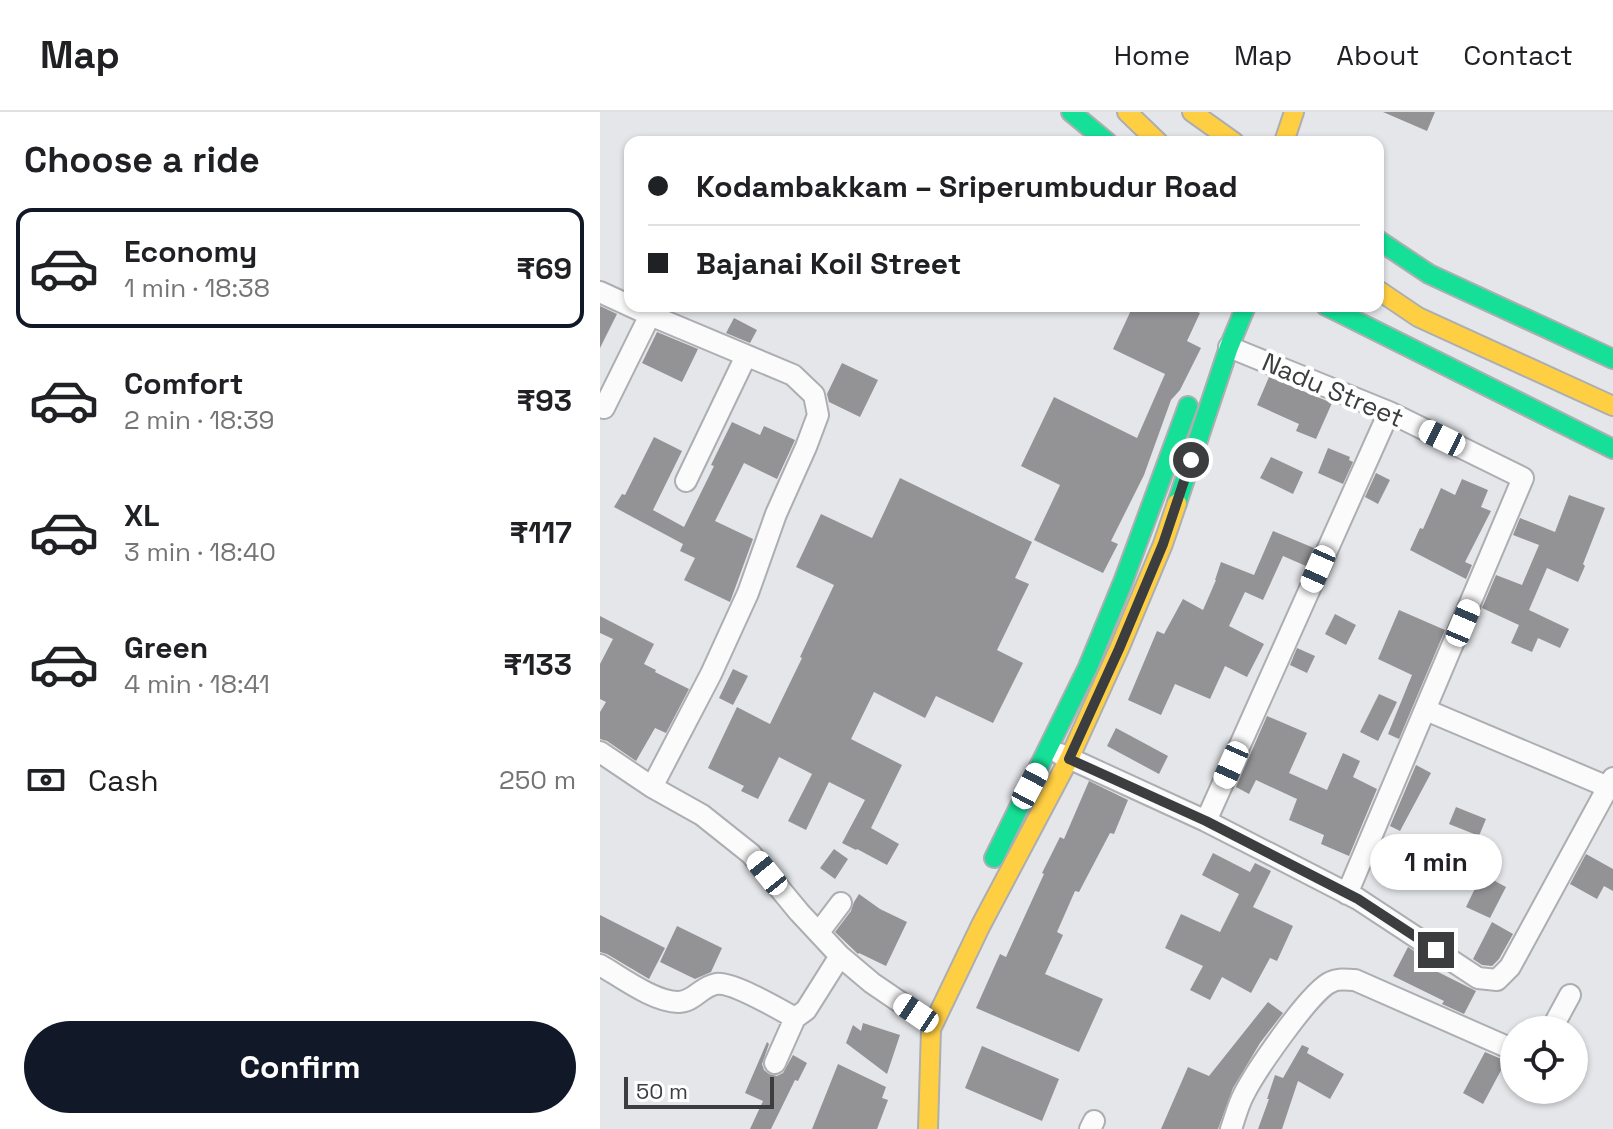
<!DOCTYPE html>
<meta charset="utf-8">
<style>
body{margin:0;font-family:"Space Grotesk",sans-serif;background:#f6f6f6;color:#202124;height:100vh;display:flex;flex-direction:column;font-size:30px;white-space:nowrap}
*{box-sizing:border-box;margin:0}
p{font-size:26px;color:#757577}
.icon{flex:none;width:44px;height:44px;fill:none;stroke:currentColor;stroke-width:2;stroke-linecap:round;stroke-linejoin:round}
.map{position:relative;flex:1;overflow:hidden}
.side{display:flex;flex-direction:column;background:#fff;width:600px}
.side>*{flex:none}
.hud{position:absolute;left:24px;top:24px;width:760px;height:176px;border-radius:16px;box-shadow:0 2px 6px #0004;display:grid;align-content:center;height:176px;padding:0 24px;background:#fff}
.fabs{position:absolute;left:900px;top:904px;display:grid;gap:16px}
.fabs a{display:grid;place-items:center;width:88px;height:88px;border-radius:50%;background:#fff;box-shadow:0 2px 6px #0004;font-size:40px}
.scale{position:absolute;left:24px;bottom:20px;width:150px;box-sizing:border-box;padding-left:8px;border:4px solid #3b3d3f;border-top:0;font-size:22px;line-height:28px;white-space:nowrap;color:#3b3d3f;-webkit-text-stroke:6px #fff;paint-order:stroke}
.end{position:absolute;width:36px;height:36px;margin:-18px;border:10px solid #3b3d3f;background:#fff;box-shadow:0 0 0 4px #fff}
.from{border-radius:50%}
.bubble{position:absolute;height:56px;border-radius:28px;background:#fff;box-shadow:0 2px 6px #0004;font-size:26px;font-weight:800;line-height:56px;text-align:center}
.car{position:absolute;width:24px;height:48px;margin:-24px -12px;border-radius:10px;box-shadow:0 0 6px 2px #0007;background:linear-gradient(#fff 24%,#345 0 40%,#fff 0 76%,#345 0 86%,#fff 0)}
.hud b{display:flex;align-items:center;gap:28px;height:76px;font-size:30px}
.hud b+b{border-top:2px solid #e0e0e0}
.hud i{width:20px;height:20px;background:#202124}
ul{padding:0;list-style:none}
li{display:flex;align-items:center;gap:24px;height:120px;margin:0 16px 12px;padding:0 8px;border:4px solid transparent;border-radius:16px}
li div{flex:1}
li b{display:block;font-size:30px}
li em{font-style:normal;font-weight:800}
li.on{border-color:#111827}
li>.icon{width:72px;height:72px;stroke-width:1.5}
h2{padding:0 24px;font-size:36px;line-height:96px}
.pay{display:flex;align-items:center;gap:20px;height:88px;padding:0 24px;font-size:30px}
.pay p{margin-inline-start:auto}
.button{display:flex;gap:16px;margin-top:auto;padding:16px 24px}
.button a{flex:1;height:92px;border-radius:48px;background:#111827;color:#fff;font-size:32px;font-weight:800;line-height:92px;text-align:center}
header{display:flex;align-items:center;gap:48px;box-sizing:border-box;height:112px;padding:0 40px;background:#fff;border-bottom:2px solid #e0e0e0}
header strong{font-size:38px}
nav{display:flex;gap:44px;margin-inline-start:auto;font-size:28px}
main{display:flex;flex:1;min-height:0}
.map>svg:first-child{display:block}
</style>
<header>
<strong>Map</strong>
<nav><a>Home</a><a>Map</a><a>About</a><a>Contact</a></nav>
</header>
<main>
<section class="side">
<h2>Choose a ride</h2>
<ul>
<li class="on"><svg class="icon" aria-label="car" viewBox="0 0 24 24"><path d="M5 17H2v-5l4-1 3-4h7l3 4 3 1v5h-3M9 17h6M6 11h13"/><circle cx="7" cy="17" r="2"/><circle cx="17" cy="17" r="2"/></svg><div><b>Economy</b><p>1 min · 18:38</p></div><em>₹69</em></li>
<li><svg class="icon" aria-label="car" viewBox="0 0 24 24"><path d="M5 17H2v-5l4-1 3-4h7l3 4 3 1v5h-3M9 17h6M6 11h13"/><circle cx="7" cy="17" r="2"/><circle cx="17" cy="17" r="2"/></svg><div><b>Comfort</b><p>2 min · 18:39</p></div><em>₹93</em></li>
<li><svg class="icon" aria-label="car" viewBox="0 0 24 24"><path d="M5 17H2v-5l4-1 3-4h7l3 4 3 1v5h-3M9 17h6M6 11h13"/><circle cx="7" cy="17" r="2"/><circle cx="17" cy="17" r="2"/></svg><div><b>XL</b><p>3 min · 18:40</p></div><em>₹117</em></li>
<li><svg class="icon" aria-label="car" viewBox="0 0 24 24"><path d="M5 17H2v-5l4-1 3-4h7l3 4 3 1v5h-3M9 17h6M6 11h13"/><circle cx="7" cy="17" r="2"/><circle cx="17" cy="17" r="2"/></svg><div><b>Green</b><p>4 min · 18:41</p></div><em>₹133</em></li>
</ul>
<div class="pay"><svg class="icon" aria-label="cash" viewBox="0 0 24 24"><path d="M3 7h18v10H3z"/><circle cx="12" cy="12" r="2"/></svg>Cash<p>250 m</p></div>
<div class="button"><a>Confirm</a></div>
</section>
<div class="map">
<svg width="1013" height="1017" viewBox="0 0 1013 1017">
<rect width="100%" height="100%" fill="#e4e6e9"/>
<!-- building -->
<path fill="#939395" d="M783,0h52l-8,19z
M0,194l17,8 -17,34z
M533,194h52l15,7 -13,28 14,7 -21,42 -9,10 -27,75 -33,66 7,3 -15,29 -69,-33 26,-55 -39,-19 33,-69 83,41 28,-64 -52,-25z
M134,206l23,12 -7,13 -24,-10z
M57,220l41,17 -16,33 -40,-19z
M242,251l36,17 -18,37 -31,-15 -2,-8z
M669,265l63,26 -16,36 -20,-8 3,-7 -42,-19z
M132,310l28,13 4,-9 31,14 -18,39 -33,-16 -29,58 38,18 -23,63 -46,-22 11,-22 -15,-7 3,-7 -69,-37 8,-13 3,1 29,-58 28,14 -29,59 31,17 30,-61 -3,-1z
M728,336l22,9 -1,3 4,2 -10,22 -25,-11z
M671,345l32,15 -10,22 -33,-16z
M776,361l14,7 -12,24 -13,-7z
M300,366l132,64 -17,36 14,6 -32,66 26,13 -30,60 -57,-27 -11,22 -51,-26 -23,47 51,26 -31,63 28,16 -12,21 -30,-16 -1,1 -14,-7 23,-43 -36,-18 -23,48 -18,-9 24,-47 -33,-17 -21,42 -17,-8 3,-5 -36,-18 29,-61 33,17 32,-66 -2,-1 34,-72 -38,-18 25,-53 51,24z
M862,367l26,11 -7,17 10,4 -26,51 7,3 -6,14 -56,-29 10,-22 3,1 18,-41 14,7z
M969,383l36,13 -22,56 2,2 -7,16 -31,-14 -18,42 40,19 -9,19 -22,-10 -6,14 -21,-9 8,-18 -37,-17 14,-33 26,10 17,-40 -26,-10 7,-17 35,14z
M673,419l41,17 -8,18 -23,-10 -20,44 -18,-8 -16,34 35,18 -17,33 -22,-11 -15,33 -35,-15 -14,31 -33,-15 29,-69 7,3 19,-35 20,11 13,-30h-1l6,-18 33,13z
M799,498l46,20 -46,109 -11,-5 24,-59 -34,-16z
M735,502l21,11 -10,20 -21,-11z
M0,504l54,28 -10,20 12,6 -1,2 34,17 -23,44 -11,-5 -19,33 -29,-20 -7,-2v-27l6,-10 -6,-3v-35l13,-25 -13,-6z
M697,536l18,8 -8,17 -17,-8z
M133,557l15,7 -15,29 -14,-7z
M779,582l18,8 -19,39 -18,-9z
M667,604l40,17 -18,40 38,17 16,-37 17,8 -7,16 24,12 -28,67 -28,-12 3,-9 -35,-15 8,-21 -41,-19 -7,14 -13,-7z
M516,616l52,28 -9,18 -52,-28z
M816,653l15,8 -31,58 -10,-5z
M489,669l39,19 -14,34 -4,-1 -31,59 -4,-1 -18,41 6,3 -18,39 58,25 -24,53 -103,-44 24,-54 6,3 38,-83 -2,-1 18,-36 4,2z
M856,695l30,12 -7,17 -30,-12z
M234,737l14,10 -13,20 -15,-11z
M613,741l37,19 5,-9 16,8 -18,36 40,19 -16,35 -7,-3 -19,35 -29,-16 -12,23 -20,-10 13,-24 -38,-18 16,-34 39,18 19,-38 -37,-19z
M986,742l27,15v22l-9,-5 -7,13 -27,-15z
M882,762l24,13 -16,31 -24,-11z
M259,782l21,15 27,13 -21,44 -27,-13 -1,1 -23,-22 16,-21 3,-9z
M0,803l65,33 -16,31 -42,-25 -7,-2z
M892,810l21,12 -14,25 -7,7 -10,-1 -9,-6z
M77,814l45,22 -11,24 -16,7 -35,-17z
M808,835l24,16 -2,5 46,23 -12,23 -22,-10 2,-3 -51,-25z
M668,890l15,11 -23,30 -27,45 -15,41h-57l27,-62 21,9z
M263,911l37,12 -13,39 -41,-31 7,-18 8,6z
M167,930l2,2 -7,20 2,6 5,4 8,2 6,-3 10,-18 14,8 -9,18 -3,-1 -24,49h-21l13,-28 -18,-8z
M702,933l7,3 -2,5 37,21 -14,25 -32,-18 -16,48h-24l11,-30h-2l8,-24 8,3z
M382,934l77,33 -17,42 -77,-33z
M885,940l21,9 -23,43 -20,-11z
M238,952l48,23 -4,11 6,2 -11,29h-65z"/>
<g fill="none" stroke-linecap="round" stroke-linejoin="round">
<!-- street casing -->
<g stroke="#acaeb1" stroke-width="24">
<path id="street" d="M0,180l50,23
M629,235l160,65 134,66 -176,416
M4,296l46,-93 143,60 21,20 4,20 -12,32 -30,67 -28,79 -37,81 -59,113
M86,369l60,-125
M826,598l182,77
M0,640l52,35 50,28 49,39 48,58 41,44 32,27 44,30
M460,642l146,67 152,78 120,79 19,2 13,-13 103,-189
M606,709l183,-409
M219,820l22,-29
M0,853c21,12 54,37 78,37 16,0 22,-15 38,-18 15,-3 63,25 79,34l11,-8 34,-54
M951,918l19,-35
M175,951l20,-45
M490,1017l4,-8
M631,1017c4,-11 7,-24 13,-35 11,-22 67,-104 87,-112 7,-4 16,-2 24,-2l159,70"/>
</g>
<!-- fast casing -->
<g stroke="#acaeb1" stroke-width="22">
<path id="fast" d="M471,0l36,30
M778,128l51,34 184,85
M726,194l287,143
M577,391l52,-156 17,-41
M394,746l94,-191 35,-85 65,-176"/>
</g>
<!-- slow casing -->
<g stroke="#acaeb1" stroke-width="22">
<path id="slow" d="M527,0l31,30
M592,0l42,30
M684,30l10,-30
M778,178l40,27 195,89
M328,1017l3,-100 50,-104 88,-166 50,-110 44,-105 14,-41"/>
</g>
<!-- street -->
<use href="#street" stroke="#fbfbfc" stroke-width="20"/>
<!-- fast -->
<use href="#fast" stroke="#16e098" stroke-width="18"/>
<!-- slow -->
<use href="#slow" stroke="#ffcf43" stroke-width="18"/>
</g>
<g fill="none" stroke-linecap="round" stroke-linejoin="round">
<!-- route -->
<path stroke="#3b3d3f" stroke-width="10" d="M591,348l-28,84 -44,105 -50,110 137,62 152,78 78,51"/>
</g>
<g text-anchor="middle" dominant-baseline="central" stroke-width="8" stroke-linejoin="round" paint-order="stroke">
<!-- street labels -->
<g font-size="26" fill="#3b3d3f" stroke="#fff">
<text transform="translate(733 278) rotate(23)">Nadu Street</text>
</g>
</g>
</svg>
<div class="fabs">
<a><svg class="icon" aria-label="locate" viewBox="0 0 24 24"><circle cx="12" cy="12" r="6"/><path d="M12 2v4M12 18v4M2 12h4M18 12h4"/></svg></a>
</div>
<div class="scale">50 m</div>
<i class="end from" style="left:591px;top:348px"></i>
<i class="end" style="left:836px;top:838px"></i>
<div class="bubble" style="left:770px;top:722px;width:132px">1 min</div>
<i class="car" style="left:842px;top:326px;rotate:296deg"></i>
<i class="car" style="left:718px;top:457px;rotate:204deg"></i>
<i class="car" style="left:863px;top:511px;rotate:23deg"></i>
<i class="car" style="left:631px;top:653px;rotate:204deg"></i>
<i class="car" style="left:430px;top:674px;rotate:28deg"></i>
<i class="car" style="left:167px;top:761px;rotate:321deg"></i>
<i class="car" style="left:316px;top:901px;rotate:304deg"></i>
<div class="hud">
<b><i class="from"></i>Kodambakkam – Sriperumbudur Road</b>
<b><i></i>Bajanai Koil Street</b>
</div>
</div>
</main>
